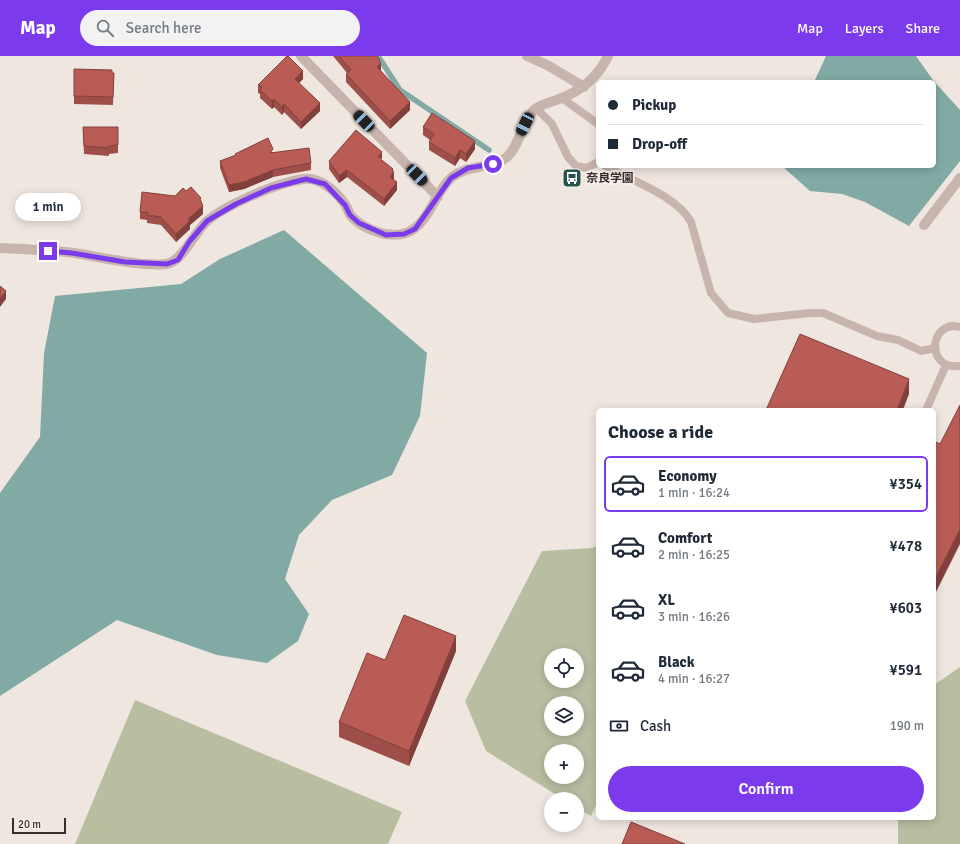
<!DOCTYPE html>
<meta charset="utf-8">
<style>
body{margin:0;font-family:Signika,"Noto Sans JP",sans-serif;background:#f2f2f3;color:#1f2937;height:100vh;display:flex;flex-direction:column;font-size:15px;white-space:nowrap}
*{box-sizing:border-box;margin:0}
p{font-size:13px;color:#747a83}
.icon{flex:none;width:22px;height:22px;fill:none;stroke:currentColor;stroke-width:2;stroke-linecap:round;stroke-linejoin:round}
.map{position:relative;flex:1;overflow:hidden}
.panel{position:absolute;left:596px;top:352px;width:340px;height:412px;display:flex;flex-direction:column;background:#fff;border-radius:6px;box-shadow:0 2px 10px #0003}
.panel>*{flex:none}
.guide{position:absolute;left:596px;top:24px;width:340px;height:88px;border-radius:6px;box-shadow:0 2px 10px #0003;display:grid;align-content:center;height:88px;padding:0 12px;background:#fff}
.buttons{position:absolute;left:544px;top:592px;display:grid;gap:8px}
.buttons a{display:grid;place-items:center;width:40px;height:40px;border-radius:50%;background:#fff;box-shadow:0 2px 10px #0003;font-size:20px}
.scale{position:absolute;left:12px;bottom:10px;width:54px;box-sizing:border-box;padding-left:4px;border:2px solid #362c2b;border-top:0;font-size:11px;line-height:14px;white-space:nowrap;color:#362c2b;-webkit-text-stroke:3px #f8f0ec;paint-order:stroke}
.end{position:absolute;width:18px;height:18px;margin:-9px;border:5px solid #7c3aed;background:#fff;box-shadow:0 0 0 2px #fff}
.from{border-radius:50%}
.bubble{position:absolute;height:28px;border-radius:14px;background:#fff;box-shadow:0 2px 10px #0003;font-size:13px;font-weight:600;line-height:28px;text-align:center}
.car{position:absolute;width:12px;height:24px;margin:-12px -6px;border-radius:5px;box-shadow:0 0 3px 1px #0007;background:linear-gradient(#222 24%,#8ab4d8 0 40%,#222 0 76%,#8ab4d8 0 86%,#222 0)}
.guide b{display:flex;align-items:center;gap:14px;height:38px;font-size:15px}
.guide b+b{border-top:1px solid #e0e1e3}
.guide i{width:10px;height:10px;background:#1f2937}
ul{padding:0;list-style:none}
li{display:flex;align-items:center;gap:12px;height:56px;margin:0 8px 6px;padding:0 4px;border:2px solid transparent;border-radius:6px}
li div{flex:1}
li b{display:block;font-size:15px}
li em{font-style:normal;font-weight:600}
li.current{border-color:#7c3aed}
li>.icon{width:36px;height:36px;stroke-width:1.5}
h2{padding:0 12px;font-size:18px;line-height:48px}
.pay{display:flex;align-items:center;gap:10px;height:44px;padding:0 12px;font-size:15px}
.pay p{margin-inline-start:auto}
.button{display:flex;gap:8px;margin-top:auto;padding:8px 12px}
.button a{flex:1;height:46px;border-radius:24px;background:#7c3aed;color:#fff;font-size:16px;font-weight:600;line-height:46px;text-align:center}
header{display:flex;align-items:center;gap:24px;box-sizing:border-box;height:56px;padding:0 20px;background:#7c3aed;color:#fff}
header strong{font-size:19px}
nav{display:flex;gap:22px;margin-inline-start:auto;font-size:14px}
.search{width:280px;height:36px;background:#f2f2f3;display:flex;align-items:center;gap:10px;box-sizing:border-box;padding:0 14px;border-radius:22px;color:#747a83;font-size:15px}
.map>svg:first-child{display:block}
</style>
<header>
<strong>Map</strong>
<div class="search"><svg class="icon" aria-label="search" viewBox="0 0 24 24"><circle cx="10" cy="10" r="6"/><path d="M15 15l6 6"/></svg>Search here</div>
<nav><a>Map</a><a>Layers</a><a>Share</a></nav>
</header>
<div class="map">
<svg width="960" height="788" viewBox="0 0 960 788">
<rect width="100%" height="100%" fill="#f0e6e0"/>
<!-- green -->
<path fill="#b9bea1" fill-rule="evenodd" d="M598,490v255l-7,15 -14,-8v-9h-14l-77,-48 -21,-50 77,-150 50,-3zM551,599h26v26h-26zM551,647h26v26h-26zM551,695h26v26h-26z
M960,611v177h-62v-26h36v-133z
M135,644l267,112 -14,32h-313z"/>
<!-- water -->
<path fill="#82aaa5" d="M826,0h90l17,24 27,30v51l-51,65 -44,-24 -23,-8 -32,-3 -28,-25h152v-84h-120z
M284,174l143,123 -7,63 -28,59 -60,25 -33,35 -14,44 24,35 -11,27 -31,22 -50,-8 -100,-35 -117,76v-203l40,-56 4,-84 11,-57 126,-12 39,-25z"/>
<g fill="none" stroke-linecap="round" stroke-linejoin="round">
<!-- stream -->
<path stroke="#82aaa5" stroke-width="5.5" d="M378,0l22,34 89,60"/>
<!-- service -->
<path stroke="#c7b4ad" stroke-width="8" d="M562,42l36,26
M536,52l16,16 16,33 8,9 11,2 11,-6
M605,110c26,14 72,30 86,56l20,71 17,20 26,6 56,-6h13l54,23 21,4 23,11 14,-3
M960,271c-30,-8 -36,43 0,39
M926,354l20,-45"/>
<!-- minor -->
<path stroke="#c7b4ad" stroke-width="10" d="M301,0l137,141
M527,0l22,10 35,21
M924,169l36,-47
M0,192c25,1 50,2 74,5 21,3 79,16 96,10 12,-4 25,-30 36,-41 19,-17 73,-40 98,-43 17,-2 34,14 42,27 2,4 3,7 5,10 12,13 37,23 55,17 23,-8 29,-42 46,-56 17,-13 41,-8 55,-20 14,-13 14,-36 28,-48 7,-5 17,-7 24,-10 22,-8 39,-22 49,-43"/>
</g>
<!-- wall -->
<path fill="#9f4f49" d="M333,0h44l3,7 1,8 29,39 -20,19 -44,-47v-8l1,-1z
M74,13l40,4 -1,32 -39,-1z
M303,23l-4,4 21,28 -19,18 -17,-17 -2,3 -8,-8 -2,2 -12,-11v-4l-2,-1v-8z
M83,71h35v26l-9,1v2l-25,-2z
M423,71l52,22 -9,13 -6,-4 -5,8 -26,-16v-8l1,-2 -7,-5z
M273,96l38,11v7l-38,7 -29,12 -15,3 -9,-24v-7l15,-5v-2z
M382,104l11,12 1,8 3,10 -13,16 -37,-29 -8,6 -10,-14v-8z
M186,135l15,12 2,11 -13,11v4l-14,13 -15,-17 -14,-2v-3l-7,-1v-7z
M456,595l-47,115 -70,-29v-15z"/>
<!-- shaded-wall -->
<path fill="#82403c" d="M380,4v4l1,-1v8l-4,-4 2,-6z
M303,15v8l-8,8v-8z
M274,43v8l-2,2v-8z
M410,46v8l-20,19v-8z
M320,47v8l-19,18v-7z
M284,48v8l-2,3v-8z
M475,85v8l-9,13v-8z
M460,94v8l-5,8v-8z
M382,96v7l-4,-2z
M393,113v4l1,-1v8l-4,-3 2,-6z
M273,114v7l-29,12 -15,3v-7z
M347,114v7l-8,6v-7z
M397,126v8l-13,16v-7z
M203,150v8l-13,11v4l-14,13v-8l12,-15z
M6,235v8l-6,8v-8z
M909,323v15l-6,16h-6z
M960,473v15l-26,52v-15z
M456,580v15l-47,115v-15z"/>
<!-- building -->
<path fill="#b95c55" stroke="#82403c" d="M287,0h1l15,15 -8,8 25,24 -19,19 -17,-18 -2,3 -8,-8 -2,2 -12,-11 2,-3 -4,-2z
M339,0h38l3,4 -1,1 2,2 -4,4 33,35 -20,19 -44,-47 5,-4z
M74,13l38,1v3h2l-1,24 -39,-1z
M432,57l43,28 -9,13 -6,-4 -5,8 -26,-16 5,-8 -11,-7z
M83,71h35v18l-9,1v2l-25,-2z
M356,74l26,22 -4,5 15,12 -1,2 2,1 -4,5 7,5 -13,17 -37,-29 -8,6 -10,-15z
M268,82l5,11 -3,4 39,-5 2,15 -38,7 -29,12 -15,3 -9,-24 16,-6 -1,-1z
M191,131l10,11 -1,1 3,7 -15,13 2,2 -14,13 -15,-17 -14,-2 1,-3h-8l2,-20 33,4 8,-8 3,3z
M0,230l6,5 -6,8z
M800,278l109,45 -12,31h-131z
M960,349v124l-26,52v-140l6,3z
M404,559l52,21 -47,115 -70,-29 28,-69 18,7z
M631,766l54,22h-63z"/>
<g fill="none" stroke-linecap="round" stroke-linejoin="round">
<!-- route -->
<path stroke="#7c3aed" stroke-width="5" d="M48,195l24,2 53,9 42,2 11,-4 11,-18 18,-21 10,-6 19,-11 35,-16 35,-9 19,5 20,21 5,10 9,8 27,12 18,-1 11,-5 36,-51 17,-10 25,-4"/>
</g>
<!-- icons -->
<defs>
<g id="bus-square" transform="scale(1)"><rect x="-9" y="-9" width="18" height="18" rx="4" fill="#24534f" stroke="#f8f0ec"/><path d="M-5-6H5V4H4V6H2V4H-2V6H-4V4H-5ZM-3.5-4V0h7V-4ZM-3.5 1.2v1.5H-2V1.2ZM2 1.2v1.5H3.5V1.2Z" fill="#fff"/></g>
</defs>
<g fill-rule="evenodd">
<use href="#bus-square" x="572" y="122"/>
</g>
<g text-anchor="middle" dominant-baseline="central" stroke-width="4" stroke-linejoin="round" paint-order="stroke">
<!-- poi labels -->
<g font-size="12" font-weight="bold" fill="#362c2b" stroke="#f8f0ec" text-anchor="start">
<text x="586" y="122">奈良学園</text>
</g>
</g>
</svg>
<div class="buttons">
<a><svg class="icon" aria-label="locate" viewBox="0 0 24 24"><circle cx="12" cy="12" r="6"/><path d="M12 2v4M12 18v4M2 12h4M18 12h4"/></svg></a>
<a><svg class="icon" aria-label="layers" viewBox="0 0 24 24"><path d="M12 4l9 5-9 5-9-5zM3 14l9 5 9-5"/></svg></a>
<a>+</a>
<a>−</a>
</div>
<div class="scale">20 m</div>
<i class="end from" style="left:493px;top:108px"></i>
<i class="end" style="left:48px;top:195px"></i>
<div class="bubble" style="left:15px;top:137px;width:66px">1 min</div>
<i class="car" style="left:364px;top:65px;rotate:316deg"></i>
<i class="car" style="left:525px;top:68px;rotate:206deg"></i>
<i class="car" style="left:417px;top:119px;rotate:136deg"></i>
<div class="guide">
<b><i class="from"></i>Pickup</b>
<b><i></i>Drop-off</b>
</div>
<section class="panel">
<h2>Choose a ride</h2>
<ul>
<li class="current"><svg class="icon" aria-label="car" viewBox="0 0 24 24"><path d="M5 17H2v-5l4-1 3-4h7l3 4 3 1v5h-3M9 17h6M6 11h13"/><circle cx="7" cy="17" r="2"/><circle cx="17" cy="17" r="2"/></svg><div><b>Economy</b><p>1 min · 16:24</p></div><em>¥354</em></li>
<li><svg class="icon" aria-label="car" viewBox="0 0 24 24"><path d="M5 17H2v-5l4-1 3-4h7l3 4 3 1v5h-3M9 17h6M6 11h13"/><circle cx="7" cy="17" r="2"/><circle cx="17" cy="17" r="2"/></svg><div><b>Comfort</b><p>2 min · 16:25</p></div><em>¥478</em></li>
<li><svg class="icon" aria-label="car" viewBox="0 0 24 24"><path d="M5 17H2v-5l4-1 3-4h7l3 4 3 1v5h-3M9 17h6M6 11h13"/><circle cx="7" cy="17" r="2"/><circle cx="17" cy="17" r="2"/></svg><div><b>XL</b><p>3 min · 16:26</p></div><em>¥603</em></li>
<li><svg class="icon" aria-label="car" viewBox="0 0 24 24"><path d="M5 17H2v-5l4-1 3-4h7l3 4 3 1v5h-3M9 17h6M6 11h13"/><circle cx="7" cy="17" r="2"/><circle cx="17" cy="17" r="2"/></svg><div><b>Black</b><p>4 min · 16:27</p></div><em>¥591</em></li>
</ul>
<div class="pay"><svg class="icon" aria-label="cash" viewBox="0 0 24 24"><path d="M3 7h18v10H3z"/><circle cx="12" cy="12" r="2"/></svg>Cash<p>190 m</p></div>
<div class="button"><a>Confirm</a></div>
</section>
</div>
